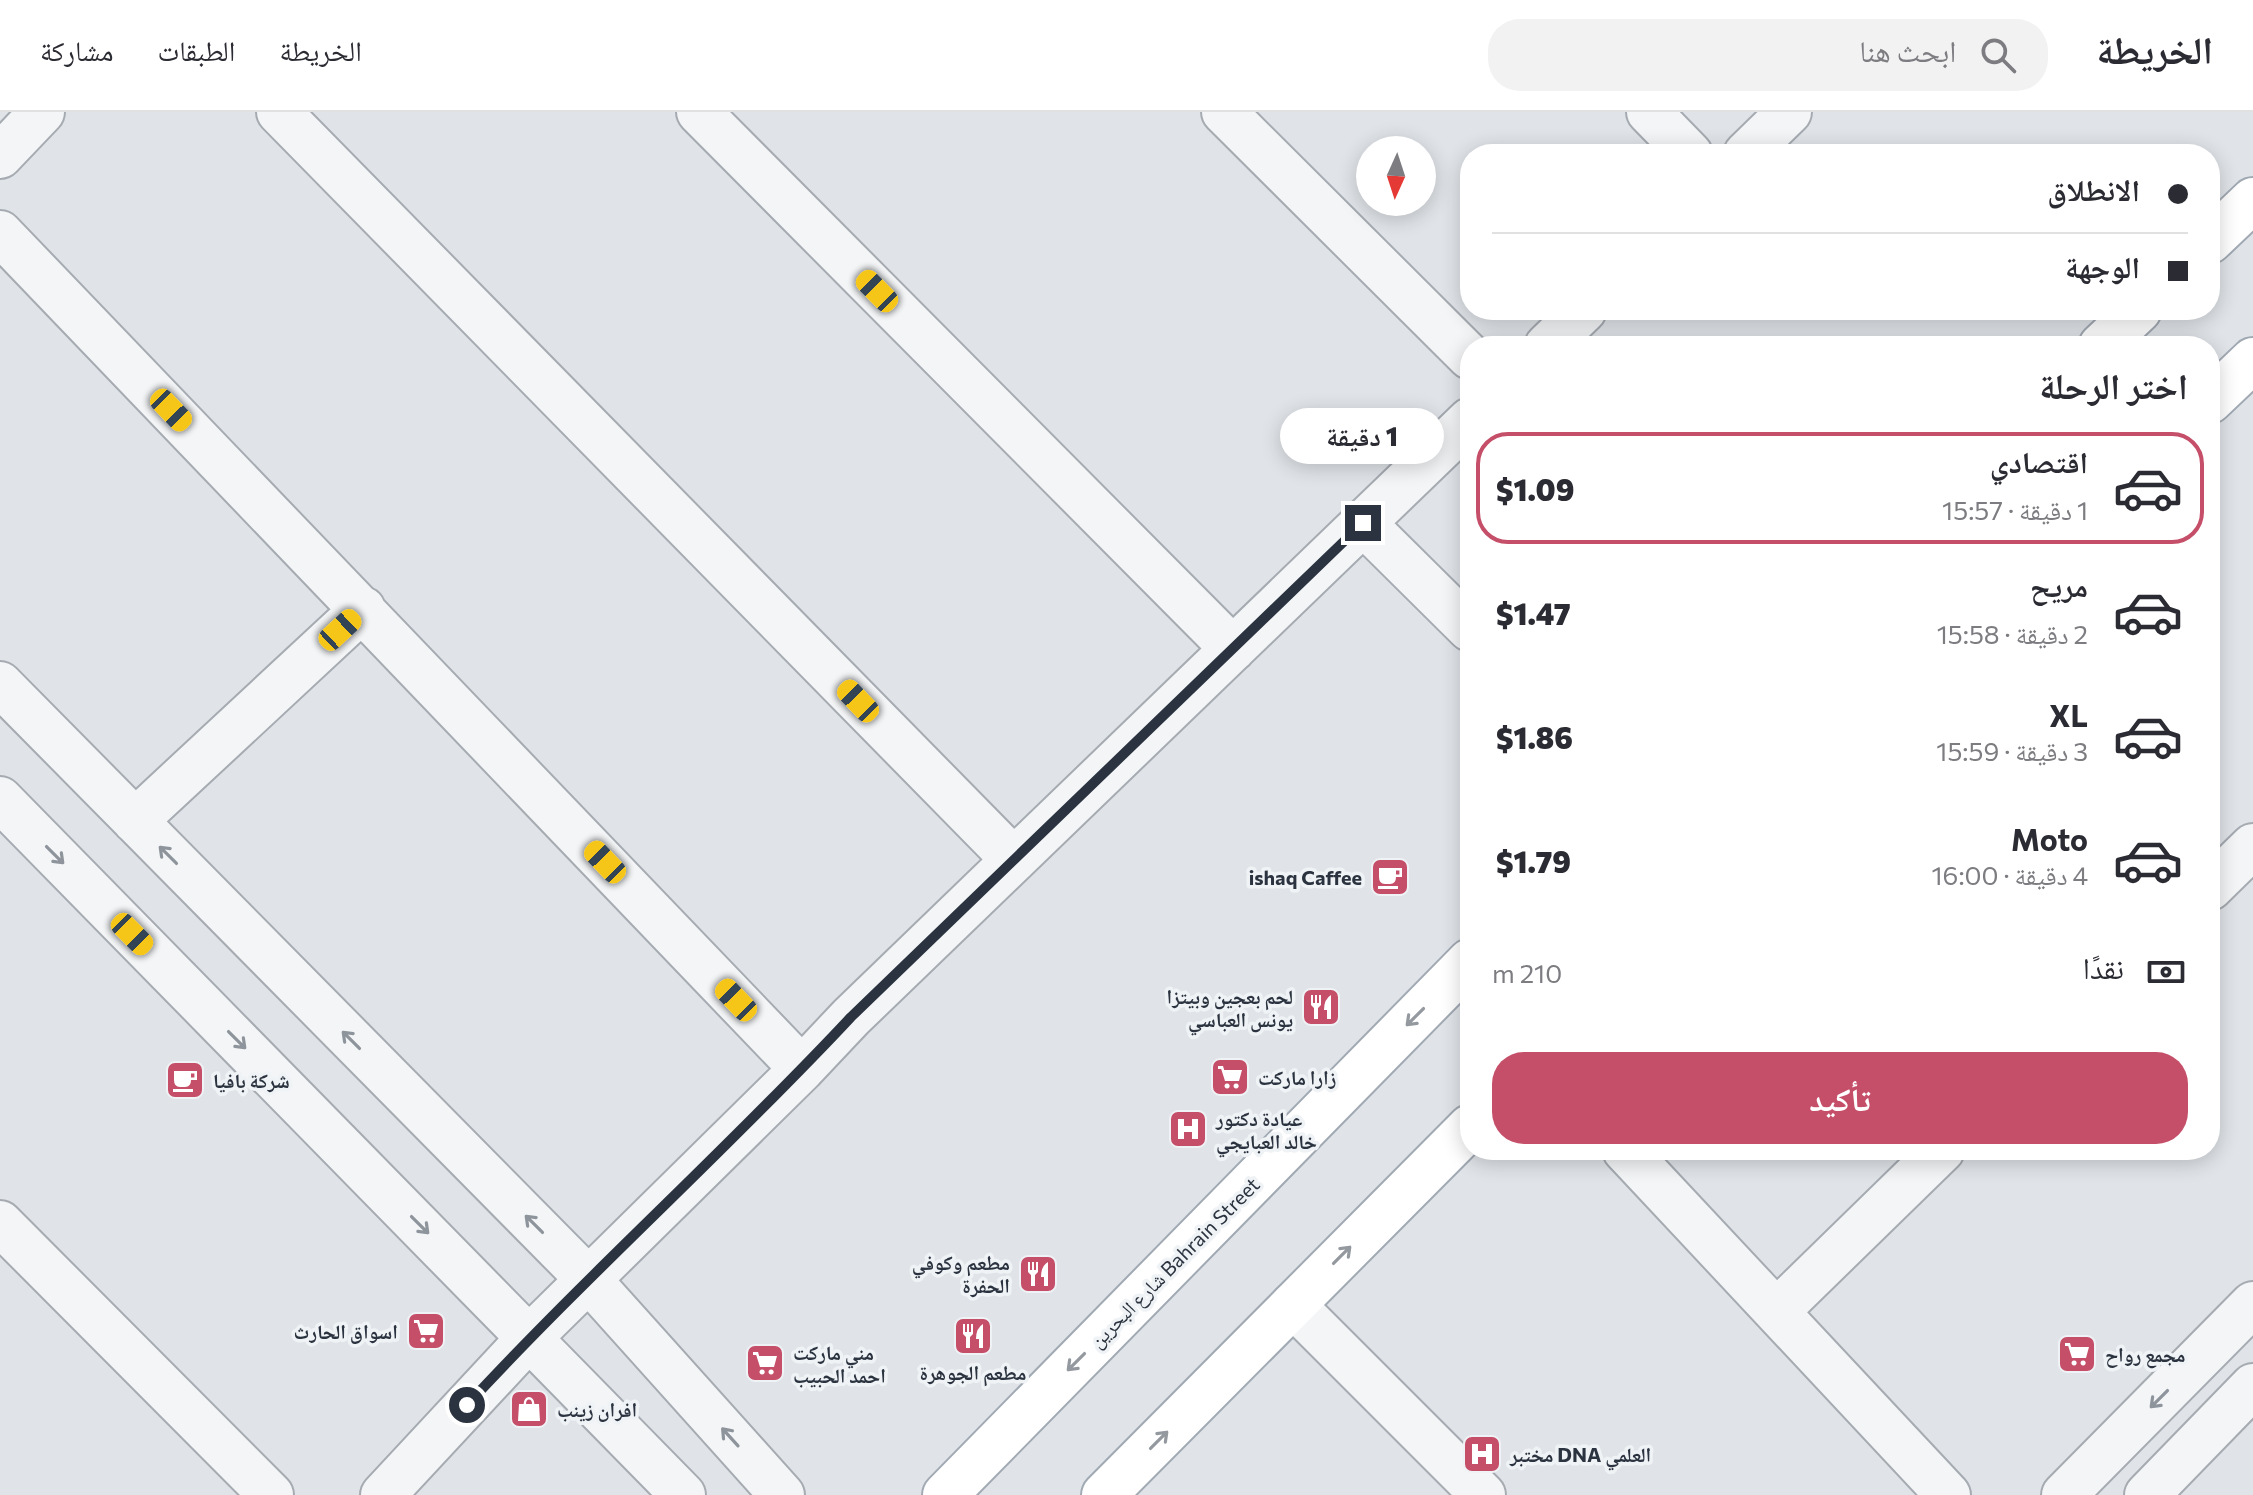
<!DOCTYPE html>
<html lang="ar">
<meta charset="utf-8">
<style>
body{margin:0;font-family:Commissioner,"Noto Naskh Arabic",sans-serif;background:#f2f2f3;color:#2b2b33;direction:rtl;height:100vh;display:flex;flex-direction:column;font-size:30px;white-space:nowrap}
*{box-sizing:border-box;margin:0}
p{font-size:26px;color:#7c7c81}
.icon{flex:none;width:44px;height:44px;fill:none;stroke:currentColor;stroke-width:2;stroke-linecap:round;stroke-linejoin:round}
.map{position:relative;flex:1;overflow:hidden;direction:ltr}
.side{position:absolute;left:1460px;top:224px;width:760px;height:824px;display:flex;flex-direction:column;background:#fff;border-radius:32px;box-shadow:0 4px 20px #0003;direction:rtl}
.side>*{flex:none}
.guide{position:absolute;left:1460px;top:32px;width:760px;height:176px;border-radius:32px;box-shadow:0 4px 20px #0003;direction:rtl;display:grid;align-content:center;height:176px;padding:0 32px;background:#fff}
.needle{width:52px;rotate:183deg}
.buttons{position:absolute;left:1356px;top:24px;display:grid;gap:16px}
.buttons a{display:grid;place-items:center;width:80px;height:80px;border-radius:50%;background:#fff;box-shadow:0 4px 20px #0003;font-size:40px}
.end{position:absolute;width:36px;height:36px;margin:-18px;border:10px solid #2a333f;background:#fff;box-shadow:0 0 0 4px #fff}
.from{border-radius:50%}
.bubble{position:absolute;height:56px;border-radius:28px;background:#fff;box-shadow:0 4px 20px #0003;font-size:26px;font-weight:800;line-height:56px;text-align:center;direction:rtl}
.car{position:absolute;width:24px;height:48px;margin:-24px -12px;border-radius:10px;box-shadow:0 0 6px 2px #0007;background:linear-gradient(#f5c518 24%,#345 0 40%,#f5c518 0 76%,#345 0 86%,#f5c518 0)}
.guide b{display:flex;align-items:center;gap:28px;height:76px;font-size:30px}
.guide b+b{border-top:2px solid #e1e1e2}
.guide i{width:20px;height:20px;background:#2b2b33}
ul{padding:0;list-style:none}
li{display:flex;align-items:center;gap:24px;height:112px;margin:0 16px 12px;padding:0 16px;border:4px solid transparent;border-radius:32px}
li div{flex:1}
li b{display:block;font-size:30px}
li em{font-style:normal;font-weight:800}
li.active{border-color:#c54e69}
li>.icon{width:72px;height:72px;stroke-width:1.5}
h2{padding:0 32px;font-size:36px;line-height:96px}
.pay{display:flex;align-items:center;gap:20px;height:88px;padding:0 32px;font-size:30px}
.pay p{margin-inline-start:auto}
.primary-button{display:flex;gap:16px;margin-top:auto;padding:16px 32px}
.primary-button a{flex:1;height:92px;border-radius:32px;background:#c54e69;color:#fff;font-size:32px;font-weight:800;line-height:92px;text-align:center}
header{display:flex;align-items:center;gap:48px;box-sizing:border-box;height:112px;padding:0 40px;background:#fff;border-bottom:2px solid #e1e1e2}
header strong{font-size:38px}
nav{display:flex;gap:44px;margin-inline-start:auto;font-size:28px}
.search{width:560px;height:72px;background:#f2f2f3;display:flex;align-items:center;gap:20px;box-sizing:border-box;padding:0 28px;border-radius:32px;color:#7c7c81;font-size:30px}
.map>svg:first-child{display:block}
</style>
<header>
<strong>الخريطة</strong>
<div class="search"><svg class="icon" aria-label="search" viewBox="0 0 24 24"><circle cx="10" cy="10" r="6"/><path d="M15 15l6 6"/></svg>ابحث هنا</div>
<nav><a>الخريطة</a><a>الطبقات</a><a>مشاركة</a></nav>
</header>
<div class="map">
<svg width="2253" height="1383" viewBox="0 0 2253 1383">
<rect width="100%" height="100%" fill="#e0e4e8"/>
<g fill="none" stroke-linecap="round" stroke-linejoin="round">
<!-- minor casing -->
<g stroke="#a6abb2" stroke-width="48">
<path id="minor" d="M279,0l735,748
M699,0l534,537
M1224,0l246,245
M1649,0l41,42
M1746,42l43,-42
M0,44l42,-44
M0,121l802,836
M1547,234l37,-36
M1363,411l107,106
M0,572l589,596 193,215
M0,687l683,696
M135,709l228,-212
M2210,776l43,-42
M1625,1038l323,345
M0,1111l271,272
M1293,1193l190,190
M1777,1199l165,-161
M383,1383l147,-158 272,-268 49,-52 619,-597
M2064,1383l189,-191
M2147,1383l106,-109"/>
</g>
<!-- major casing -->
<g stroke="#a1a9b3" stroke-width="48">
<path id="major" d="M2210,129l43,-41
M2101,234l38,-36
M2210,289l43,-41
M945,1383l525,-534
M1104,1383l366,-368"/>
</g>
<!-- minor -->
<use href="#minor" stroke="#f3f5f7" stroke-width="44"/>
<!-- major -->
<use href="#major" stroke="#fff" stroke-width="44"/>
</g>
<!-- one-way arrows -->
<defs><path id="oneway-shaft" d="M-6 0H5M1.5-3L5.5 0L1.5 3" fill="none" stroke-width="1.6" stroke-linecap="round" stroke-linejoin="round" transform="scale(2)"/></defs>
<g stroke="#8e949b">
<use href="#oneway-shaft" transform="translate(55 743) rotate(45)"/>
<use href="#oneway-shaft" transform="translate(168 743) rotate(-135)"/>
<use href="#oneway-shaft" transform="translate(237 928) rotate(45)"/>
<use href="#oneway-shaft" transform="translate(351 928) rotate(-135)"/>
<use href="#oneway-shaft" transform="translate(534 1112) rotate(-135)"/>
<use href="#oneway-shaft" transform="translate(420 1113) rotate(45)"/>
<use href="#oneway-shaft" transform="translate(2159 1287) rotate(135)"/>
<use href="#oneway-shaft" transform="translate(730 1325) rotate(-132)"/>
</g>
<g stroke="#94999f">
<use href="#oneway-shaft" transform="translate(1415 905) rotate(135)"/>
<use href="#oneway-shaft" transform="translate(1342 1143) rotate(-45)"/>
<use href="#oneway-shaft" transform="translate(1076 1250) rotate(135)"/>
<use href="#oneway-shaft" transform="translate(1159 1328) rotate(-45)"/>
</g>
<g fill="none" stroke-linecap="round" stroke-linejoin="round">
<!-- route -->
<path stroke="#2a333f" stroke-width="10" d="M467,1293c124,-134 260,-255 384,-388l512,-494"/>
</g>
<!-- icons -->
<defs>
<g id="cafe-square" transform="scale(2)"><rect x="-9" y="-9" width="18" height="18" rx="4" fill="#c54e69" stroke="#f0f3f6"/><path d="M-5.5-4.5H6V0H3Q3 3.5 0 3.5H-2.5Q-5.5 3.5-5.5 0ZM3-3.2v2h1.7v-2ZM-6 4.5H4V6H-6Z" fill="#fff"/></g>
<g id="restaurant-square" transform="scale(2)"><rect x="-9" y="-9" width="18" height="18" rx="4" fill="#c54e69" stroke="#f0f3f6"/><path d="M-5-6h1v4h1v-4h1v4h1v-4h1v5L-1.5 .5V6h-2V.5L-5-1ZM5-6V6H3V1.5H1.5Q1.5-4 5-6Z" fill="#fff"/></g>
<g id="supermarket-square" transform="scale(2)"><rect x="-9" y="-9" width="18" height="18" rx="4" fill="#c54e69" stroke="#f0f3f6"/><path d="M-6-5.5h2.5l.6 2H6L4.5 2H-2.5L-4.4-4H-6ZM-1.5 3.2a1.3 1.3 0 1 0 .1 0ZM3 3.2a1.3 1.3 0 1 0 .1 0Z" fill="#fff"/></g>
<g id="hospital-square" transform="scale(2)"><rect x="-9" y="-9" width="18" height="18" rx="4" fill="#c54e69" stroke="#f0f3f6"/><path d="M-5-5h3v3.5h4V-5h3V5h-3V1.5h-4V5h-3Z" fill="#fff"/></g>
<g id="shop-square" transform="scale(2)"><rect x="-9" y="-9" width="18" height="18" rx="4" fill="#c54e69" stroke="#f0f3f6"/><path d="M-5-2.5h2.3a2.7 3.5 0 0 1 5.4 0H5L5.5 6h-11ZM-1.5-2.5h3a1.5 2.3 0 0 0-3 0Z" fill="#fff"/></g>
</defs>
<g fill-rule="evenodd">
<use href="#cafe-square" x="1390" y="765"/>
<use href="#restaurant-square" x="1321" y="895"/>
<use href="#supermarket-square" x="1230" y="965"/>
<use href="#cafe-square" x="185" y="968"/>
<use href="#hospital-square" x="1188" y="1017"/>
<use href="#restaurant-square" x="1038" y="1162"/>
<use href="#supermarket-square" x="426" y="1219"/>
<use href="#restaurant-square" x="973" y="1224"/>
<use href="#supermarket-square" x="2077" y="1242"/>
<use href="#supermarket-square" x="765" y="1251"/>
<use href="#shop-square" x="529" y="1297"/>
<use href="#hospital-square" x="1482" y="1342"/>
</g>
<g text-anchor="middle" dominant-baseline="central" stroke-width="7" stroke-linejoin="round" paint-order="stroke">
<!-- poi labels -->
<g font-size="20" font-weight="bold" fill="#2a333f" stroke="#f0f3f6" text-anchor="start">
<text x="1362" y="765" text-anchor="end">ishaq Caffee</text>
<text x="1293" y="884" text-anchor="end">لحم بعجين وبيتزا<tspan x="1293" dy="23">يونس العباسي</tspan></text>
<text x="1258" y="965">زارا ماركت</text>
<text x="213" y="968">شركة بافيا</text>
<text x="1216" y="1006">عيادة دكتور<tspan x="1216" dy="23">خالد العبايجي</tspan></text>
<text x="1010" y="1150" text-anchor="end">مطعم وكوفي<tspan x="1010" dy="23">الحفرة</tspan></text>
<text x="398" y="1219" text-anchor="end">اسواق الحارث</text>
<text x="793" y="1240">مني ماركت<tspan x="793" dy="23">احمد الحبيب</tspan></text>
<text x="2105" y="1242">مجمع رواح</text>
<text x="973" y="1260" text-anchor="middle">مطعم الجوهرة</text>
<text x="557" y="1297">افران زينب</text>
<text x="1510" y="1342">مختبر DNA العلمي</text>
</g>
<!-- street labels -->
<g font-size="20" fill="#2a333f" stroke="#f0f3f6">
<text transform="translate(1174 1150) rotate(-45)">شارع البحرين Bahrain Street</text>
</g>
</g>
</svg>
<div class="buttons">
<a><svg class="needle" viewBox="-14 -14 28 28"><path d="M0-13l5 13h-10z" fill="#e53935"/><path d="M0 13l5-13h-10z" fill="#7c7c81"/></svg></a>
</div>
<i class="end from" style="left:467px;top:1293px"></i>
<i class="end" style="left:1363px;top:411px"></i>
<div class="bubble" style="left:1280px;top:296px;width:164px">1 دقيقة</div>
<i class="car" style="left:877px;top:179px;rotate:315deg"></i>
<i class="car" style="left:171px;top:298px;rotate:136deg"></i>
<i class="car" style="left:340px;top:518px;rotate:47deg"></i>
<i class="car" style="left:858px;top:589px;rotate:316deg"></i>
<i class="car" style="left:605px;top:750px;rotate:316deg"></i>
<i class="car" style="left:132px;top:822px;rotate:135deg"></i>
<i class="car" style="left:736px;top:888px;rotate:316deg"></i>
<div class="guide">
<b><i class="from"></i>الانطلاق</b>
<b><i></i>الوجهة</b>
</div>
<section class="side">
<h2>اختر الرحلة</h2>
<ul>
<li class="active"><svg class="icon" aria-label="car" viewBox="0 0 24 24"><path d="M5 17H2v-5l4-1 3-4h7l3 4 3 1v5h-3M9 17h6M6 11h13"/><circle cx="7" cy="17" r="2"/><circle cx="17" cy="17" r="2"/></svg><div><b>اقتصادي</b><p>1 دقيقة · 15:57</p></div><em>$1.09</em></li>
<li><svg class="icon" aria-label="car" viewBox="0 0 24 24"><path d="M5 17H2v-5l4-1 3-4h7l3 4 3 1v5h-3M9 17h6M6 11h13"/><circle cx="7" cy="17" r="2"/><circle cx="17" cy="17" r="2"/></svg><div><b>مريح</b><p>2 دقيقة · 15:58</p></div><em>$1.47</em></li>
<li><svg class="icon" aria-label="car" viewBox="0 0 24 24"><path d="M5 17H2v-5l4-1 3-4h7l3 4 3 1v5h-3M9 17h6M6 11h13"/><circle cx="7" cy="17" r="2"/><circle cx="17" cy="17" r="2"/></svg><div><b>XL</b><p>3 دقيقة · 15:59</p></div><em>$1.86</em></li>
<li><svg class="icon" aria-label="car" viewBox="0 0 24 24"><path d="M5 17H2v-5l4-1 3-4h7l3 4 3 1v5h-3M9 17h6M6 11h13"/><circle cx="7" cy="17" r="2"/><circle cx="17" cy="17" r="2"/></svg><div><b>Moto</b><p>4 دقيقة · 16:00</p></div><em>$1.79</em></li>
</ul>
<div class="pay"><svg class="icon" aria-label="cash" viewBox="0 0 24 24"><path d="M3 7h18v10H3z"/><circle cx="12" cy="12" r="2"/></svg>نقدًا<p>210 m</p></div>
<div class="primary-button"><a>تأكيد</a></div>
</section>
</div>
